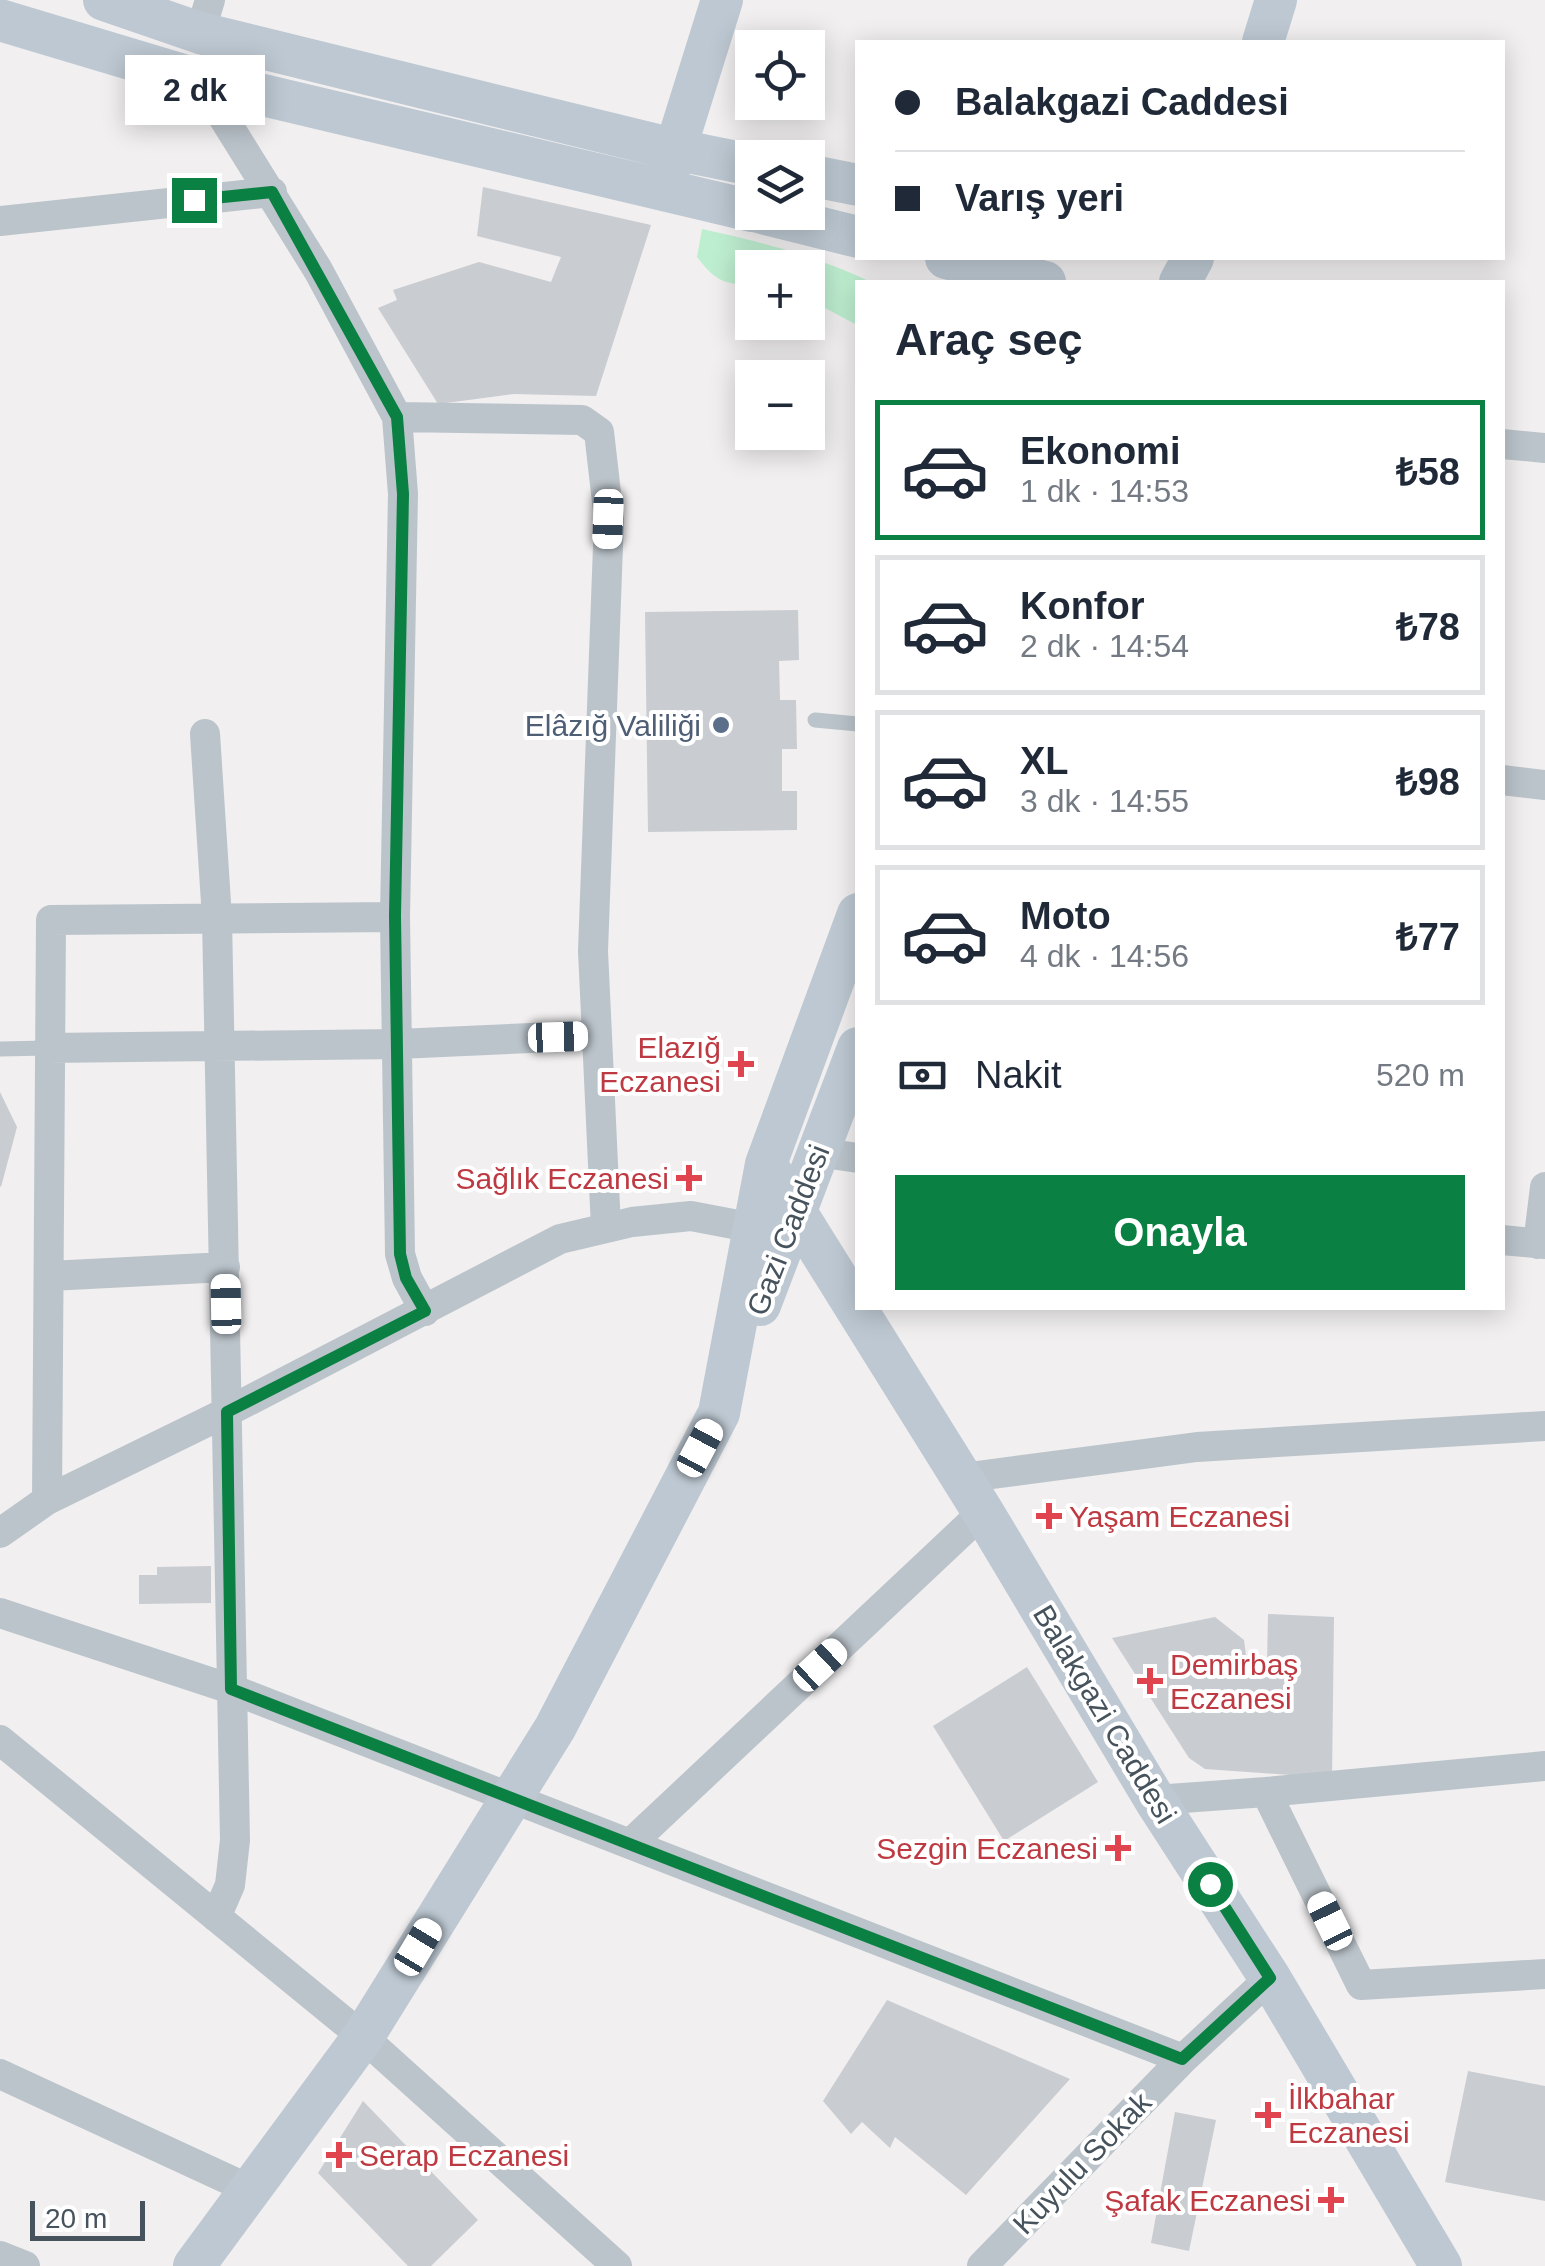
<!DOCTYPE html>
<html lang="tr">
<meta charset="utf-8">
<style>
body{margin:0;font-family:Arial,sans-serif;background:#f6f6f7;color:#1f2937;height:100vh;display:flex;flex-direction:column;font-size:38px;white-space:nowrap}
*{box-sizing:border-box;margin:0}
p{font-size:32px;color:#747a83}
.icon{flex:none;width:55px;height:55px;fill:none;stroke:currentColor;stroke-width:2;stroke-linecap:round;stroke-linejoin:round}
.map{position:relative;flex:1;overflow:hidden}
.side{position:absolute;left:855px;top:280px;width:650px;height:1030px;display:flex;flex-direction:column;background:#fff;border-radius:0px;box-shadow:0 5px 25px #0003}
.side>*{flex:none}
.hud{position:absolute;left:855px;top:40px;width:650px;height:220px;border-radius:0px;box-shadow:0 5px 25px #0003;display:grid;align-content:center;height:220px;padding:0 40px;background:#fff}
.buttons{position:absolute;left:735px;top:30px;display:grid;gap:20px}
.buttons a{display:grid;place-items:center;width:90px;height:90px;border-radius:0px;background:#fff;box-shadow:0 5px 25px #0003;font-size:50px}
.scale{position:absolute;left:30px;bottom:25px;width:115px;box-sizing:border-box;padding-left:10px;border:5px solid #47535c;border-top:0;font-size:28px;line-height:35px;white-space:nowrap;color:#47535c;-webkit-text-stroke:8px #fff;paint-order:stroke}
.end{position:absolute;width:45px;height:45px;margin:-22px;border:12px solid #0b8043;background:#fff;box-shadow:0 0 0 5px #fff}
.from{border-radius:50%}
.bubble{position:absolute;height:70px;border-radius:0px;background:#fff;box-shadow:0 5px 25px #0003;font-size:32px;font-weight:600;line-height:70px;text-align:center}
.car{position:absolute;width:30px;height:60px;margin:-30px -15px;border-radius:12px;box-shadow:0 0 8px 2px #0007;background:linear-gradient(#fff 24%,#345 0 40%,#fff 0 76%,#345 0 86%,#fff 0)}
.hud b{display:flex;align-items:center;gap:35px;height:95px;font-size:38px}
.hud b+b{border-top:2px solid #e0e1e3}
.hud i{width:25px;height:25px;background:#1f2937}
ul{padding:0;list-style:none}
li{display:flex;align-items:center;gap:30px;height:140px;margin:0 20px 15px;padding:0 20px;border:5px solid #e0e1e3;border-radius:0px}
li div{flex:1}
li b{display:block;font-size:38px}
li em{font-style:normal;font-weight:600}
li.on{border-color:#0b8043}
li>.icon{width:90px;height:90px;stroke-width:1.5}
h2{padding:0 40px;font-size:45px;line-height:120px}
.pay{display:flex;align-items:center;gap:25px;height:110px;padding:0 40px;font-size:38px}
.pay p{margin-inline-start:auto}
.button{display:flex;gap:20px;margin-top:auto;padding:20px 40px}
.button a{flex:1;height:115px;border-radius:0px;background:#0b8043;color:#fff;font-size:40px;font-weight:600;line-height:115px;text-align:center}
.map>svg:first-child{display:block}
</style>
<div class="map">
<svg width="1545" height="2266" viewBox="0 0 1545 2266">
<rect width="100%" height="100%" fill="#f1efef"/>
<!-- green -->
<path fill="#beeed0" d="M702,229c59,13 115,27 169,53h-13l-1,43 -49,-26v-31h-56v16c-29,1 -37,-4 -55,-27z"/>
<!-- building -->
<path fill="#c9ccd1" d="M483,187l168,38 -55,171 -82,-2 -76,10 -60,-96 19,-8 -4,-10 86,-28 72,20 10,-25 -84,-21z
M798,610l1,50 -20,1 1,39h16l1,49h-15v42h15v39l-149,2 -3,-220z
M0,1092l17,35 -16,60 -1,-1z
M211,1566v37l-72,1v-29h18v-8z
M1268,1614l66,3 -2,161 -127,-9 -16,-11 -77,-120 103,-21 29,23 3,23 20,1z
M1027,1667l71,115 -94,59 -71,-115z
M887,2000l183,79 -104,116 -71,-58 -5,11 -28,-26 -11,12 -28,-33z
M1468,2071l77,15v115l-100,-19z
M363,2101l115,119 -47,46h-23l-90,-93z
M1175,2112l41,8 -27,131 -38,-8z"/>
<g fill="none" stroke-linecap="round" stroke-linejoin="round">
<!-- service -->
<path stroke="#bbc4cb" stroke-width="15" d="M815,720l43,4
M0,1049l48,-1"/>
<!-- minor -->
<path stroke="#bbc4cb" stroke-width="30" d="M200,33l10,-33
M200,80l118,190 79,147 6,77 -8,423 5,337 7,24 18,33
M0,221l272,-29
M397,417l185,3 17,12 10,87 -16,432 13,277
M1502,444l43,4
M205,734l12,184 18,922 -5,45 -14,32
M1502,780l43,5
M48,1048l350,-4 199,-9
M817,1152l41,6
M1502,1240l43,4
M1538,1244l7,-57
M50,1276l175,-9
M962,1478l235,-31 348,-21
M47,1500l4,-580 344,-3
M0,1533l47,-33 180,-88 333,-173 72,-17 59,-6 63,12
M0,1613l231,76 952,370
M0,1740l363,297 254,229
M1266,1792l279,-26
M1155,1800l111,-8 95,193 184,-11
M630,1844l353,-332
M0,2074l251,116
M0,2256l25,10
M982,2266l201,-207 87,-81"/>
<!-- secondary -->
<path stroke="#bdc8d2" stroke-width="42" d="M104,0l96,33 473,116 79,16
M0,20l200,60 552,131
M1263,42l13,-42
M808,175l50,10
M667,176l55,-176
M758,212l100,25
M946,258l99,24
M1180,282l13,-24
M766,1164l217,348 172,288 115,178 171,288
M760,1305l98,-257
M194,2266l169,-229 192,-309 164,-315 47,-249 92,-250"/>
</g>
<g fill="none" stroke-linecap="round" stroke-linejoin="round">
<!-- route -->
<path stroke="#0b8043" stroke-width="12" d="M194,200l78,-8 125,225 6,77 -8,422 5,338 6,24 19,33 -198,101 4,277 951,370 88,-81 -60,-94"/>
</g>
<!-- markers -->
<circle fill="#5c6f8a" stroke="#fff" stroke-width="4" cx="721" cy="725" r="10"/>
<g fill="#e0444e" stroke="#fff" stroke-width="4">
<path d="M736 1049h10v10h10v10h-10v10h-10v-10h-10v-10h10z"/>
<path d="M684 1163h10v10h10v10h-10v10h-10v-10h-10v-10h10z"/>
<path d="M1044 1501h10v10h10v10h-10v10h-10v-10h-10v-10h10z"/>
<path d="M1145 1666h10v10h10v10h-10v10h-10v-10h-10v-10h10z"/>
<path d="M1113 1833h10v10h10v10h-10v10h-10v-10h-10v-10h10z"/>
<path d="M1263 2100h10v10h10v10h-10v10h-10v-10h-10v-10h10z"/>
<path d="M334 2140h10v10h10v10h-10v10h-10v-10h-10v-10h10z"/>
<path d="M1326 2185h10v10h10v10h-10v10h-10v-10h-10v-10h10z"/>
</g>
<g text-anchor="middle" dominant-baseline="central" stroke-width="8" stroke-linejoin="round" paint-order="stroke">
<!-- service labels -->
<g font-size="30" fill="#4e5e75" stroke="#fff" text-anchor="end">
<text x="701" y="725">Elâzığ Valiliği</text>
</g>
<!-- health labels -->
<g font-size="30" fill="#be3a42" stroke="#fff" text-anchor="end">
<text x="721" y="1047">Elazığ<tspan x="721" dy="34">Eczanesi</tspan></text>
<text x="669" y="1178">Sağlık Eczanesi</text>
<text x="1069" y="1516" text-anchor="start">Yaşam Eczanesi</text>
<text x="1170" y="1664" text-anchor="start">Demirbaş<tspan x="1170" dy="34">Eczanesi</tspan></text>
<text x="1098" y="1848">Sezgin Eczanesi</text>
<text x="1288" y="2098" text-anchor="start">İlkbahar<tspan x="1288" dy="34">Eczanesi</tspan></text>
<text x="359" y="2155" text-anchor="start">Serap Eczanesi</text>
<text x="1311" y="2200">Şafak Eczanesi</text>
</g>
<!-- street labels -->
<g font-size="30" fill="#47535c" stroke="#fff">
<text transform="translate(788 1230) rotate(-69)">Gazi Caddesi</text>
<text transform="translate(1105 1714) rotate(59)">Balakgazi Caddesi</text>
<text transform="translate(1082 2163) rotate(-46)">Kuyulu Sokak</text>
</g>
</g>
</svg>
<div class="buttons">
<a><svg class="icon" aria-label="locate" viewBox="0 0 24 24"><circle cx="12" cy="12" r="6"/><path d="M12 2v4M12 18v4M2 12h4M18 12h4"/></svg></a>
<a><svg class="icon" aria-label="layers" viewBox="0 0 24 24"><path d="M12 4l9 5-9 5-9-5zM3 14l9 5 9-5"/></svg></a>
<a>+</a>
<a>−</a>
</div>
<div class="scale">20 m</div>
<i class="end from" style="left:1210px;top:1884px"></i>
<i class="end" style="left:194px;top:200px"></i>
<div class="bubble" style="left:125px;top:55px;width:140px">2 dk</div>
<i class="car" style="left:608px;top:519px;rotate:182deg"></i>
<i class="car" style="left:558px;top:1037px;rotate:88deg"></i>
<i class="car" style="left:226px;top:1304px;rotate:359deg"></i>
<i class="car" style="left:700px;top:1448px;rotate:28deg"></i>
<i class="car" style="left:820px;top:1665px;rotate:47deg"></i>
<i class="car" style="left:1330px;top:1921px;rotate:334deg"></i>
<i class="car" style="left:418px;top:1947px;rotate:31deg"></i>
<div class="hud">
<b><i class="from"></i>Balakgazi Caddesi</b>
<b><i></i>Varış yeri</b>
</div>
<section class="side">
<h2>Araç seç</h2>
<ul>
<li class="on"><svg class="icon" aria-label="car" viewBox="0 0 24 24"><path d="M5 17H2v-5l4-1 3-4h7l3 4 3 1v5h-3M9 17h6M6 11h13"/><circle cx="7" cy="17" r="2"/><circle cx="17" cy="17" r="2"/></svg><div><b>Ekonomi</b><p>1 dk · 14:53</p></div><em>₺58</em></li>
<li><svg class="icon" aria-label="car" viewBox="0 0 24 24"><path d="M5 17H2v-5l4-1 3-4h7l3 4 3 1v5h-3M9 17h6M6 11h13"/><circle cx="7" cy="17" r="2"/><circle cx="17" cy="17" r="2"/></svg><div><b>Konfor</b><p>2 dk · 14:54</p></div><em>₺78</em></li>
<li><svg class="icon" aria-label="car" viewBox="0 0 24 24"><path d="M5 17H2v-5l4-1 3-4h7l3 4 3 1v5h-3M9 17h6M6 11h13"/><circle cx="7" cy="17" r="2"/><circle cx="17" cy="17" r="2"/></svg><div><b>XL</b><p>3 dk · 14:55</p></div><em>₺98</em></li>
<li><svg class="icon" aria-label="car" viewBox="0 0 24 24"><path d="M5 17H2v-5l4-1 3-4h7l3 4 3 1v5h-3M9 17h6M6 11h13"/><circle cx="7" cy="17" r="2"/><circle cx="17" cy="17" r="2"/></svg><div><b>Moto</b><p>4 dk · 14:56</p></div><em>₺77</em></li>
</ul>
<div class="pay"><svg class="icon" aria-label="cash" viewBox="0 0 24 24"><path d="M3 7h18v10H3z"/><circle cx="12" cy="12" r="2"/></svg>Nakit<p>520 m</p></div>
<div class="button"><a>Onayla</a></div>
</section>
</div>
